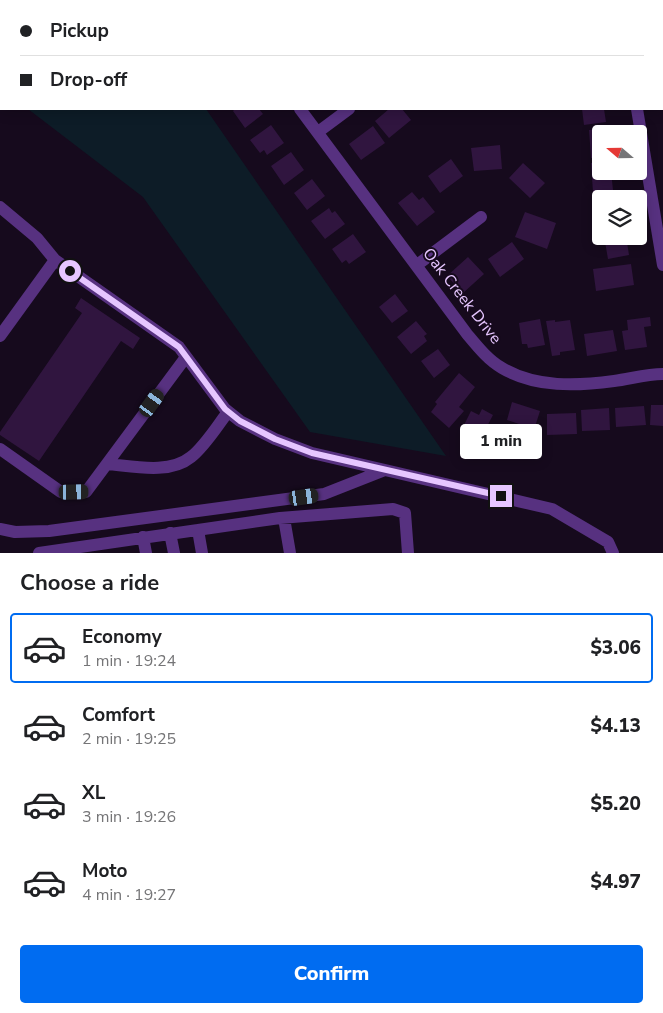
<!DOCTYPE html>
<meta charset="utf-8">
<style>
body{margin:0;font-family:"Nunito Sans",sans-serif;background:#f2f2f2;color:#202124;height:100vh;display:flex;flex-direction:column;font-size:19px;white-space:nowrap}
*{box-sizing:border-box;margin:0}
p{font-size:16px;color:#757577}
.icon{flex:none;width:28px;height:28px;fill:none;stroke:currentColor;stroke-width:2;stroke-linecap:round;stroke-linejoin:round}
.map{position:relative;height:553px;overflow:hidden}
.details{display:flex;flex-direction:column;background:#fff;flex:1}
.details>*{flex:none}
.top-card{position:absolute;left:0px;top:0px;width:664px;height:110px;box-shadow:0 2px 12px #0003;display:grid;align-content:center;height:110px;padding:0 20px;background:#fff}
.needle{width:32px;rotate:290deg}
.controls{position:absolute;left:592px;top:125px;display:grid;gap:10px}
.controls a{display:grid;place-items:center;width:55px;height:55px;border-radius:5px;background:#fff;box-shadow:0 2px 12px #0003;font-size:25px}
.end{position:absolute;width:22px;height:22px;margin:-11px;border:6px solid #e6c6ff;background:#111;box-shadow:0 0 0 2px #111}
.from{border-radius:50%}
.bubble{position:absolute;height:35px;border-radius:5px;background:#fff;box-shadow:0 2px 12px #0003;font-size:16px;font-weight:800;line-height:35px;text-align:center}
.car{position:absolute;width:15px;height:30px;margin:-15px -8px;border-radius:6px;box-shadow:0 0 4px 1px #0007;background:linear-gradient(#222 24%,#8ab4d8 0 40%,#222 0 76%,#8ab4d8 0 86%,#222 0)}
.top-card b{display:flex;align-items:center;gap:18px;height:48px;font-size:19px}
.top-card b+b{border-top:1px solid #e0e0e0}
.top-card i{width:12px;height:12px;background:#202124}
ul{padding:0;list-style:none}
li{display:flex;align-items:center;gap:15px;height:70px;margin:0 10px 8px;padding:0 10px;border:2px solid transparent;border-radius:5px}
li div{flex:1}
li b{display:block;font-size:19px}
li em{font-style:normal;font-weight:800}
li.active{border-color:#006cf1}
li>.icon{width:45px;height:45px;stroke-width:1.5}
h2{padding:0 20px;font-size:22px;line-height:60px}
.cta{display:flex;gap:10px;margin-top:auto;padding:10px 20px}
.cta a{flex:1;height:58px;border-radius:5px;background:#006cf1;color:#fff;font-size:20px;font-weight:800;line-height:58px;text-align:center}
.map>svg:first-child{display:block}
</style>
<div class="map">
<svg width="663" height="553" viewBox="0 0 663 553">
<rect width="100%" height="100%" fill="#160a1d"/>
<!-- green -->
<path fill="#0d1c27" d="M28,109h178l240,347 -136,-24 -167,-235z"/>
<!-- building -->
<path fill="#30153f" d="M235,109h24l4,5 -18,14 -12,-17z
M389,109h13l9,11 -22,18 -14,-17z
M582,109h22l2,13 -22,3z
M271,125l13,18 -17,12 -3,-5 -4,3 -10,-13z
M373,126l12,17 -24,17 -12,-16z
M609,128l1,6h-9v23l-10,1 -2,-28z
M500,145l2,24 -28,2 -3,-23z
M291,152l13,18 -20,15 -13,-19z
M451,159l12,17 -23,17 -12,-17z
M601,162v9h10l2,19 -20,2 -2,-29z
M523,163l22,20 -15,15 -21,-20z
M312,179l13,17 -18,14 -13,-17z
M412,192l7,8 4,-3 12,15 -18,14 -19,-23z
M329,208l3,5 3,-2 10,13 -20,15 -14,-18z
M601,211v14h-7l-2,-13z
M525,212l31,11 -9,26 -32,-12z
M353,234l13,18 -17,12 -3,-4 -4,3 -10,-14z
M604,236h22l3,19 -21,4z
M512,242l12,17 -24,18 -12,-18z
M468,257l16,17 -21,19 -16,-17z
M631,264l3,21 -38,6 -3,-22z
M395,294l13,17 -16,12 -13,-16z
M81,298l59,40 -7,11 -12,-8 -82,120 -39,-26v-3l82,-119 -7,-5z
M650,317l1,9 -7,1 3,20 -22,3 -3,-19 6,-1 -1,-10z
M540,319l5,26 -17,3 -1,-4h-5l-3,-21z
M555,320v2l15,-2 5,30 -15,2v3l-8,1 -6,-35z
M416,321l11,13 -3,2 3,5 -16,13 -14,-17z
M613,330l4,21 -30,5 -3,-22z
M438,349l12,16 -16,13 -13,-17z
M459,373l16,14 -16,20 5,4 -15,17 -18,-16 6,-8 -2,-2z
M512,402l28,9 -7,22 -12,-4 1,-4 -15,-5z
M651,405h12v21l-13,-1z
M644,406l2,19 -30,2 -1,-19z
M609,408l1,22 -28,1 -1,-21z
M482,409l11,6 -13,25 -19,-9 10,-20 8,4z
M576,413l1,21 -30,1v-21z"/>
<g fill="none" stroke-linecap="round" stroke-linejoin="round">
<!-- minor -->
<path stroke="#573180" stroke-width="12" d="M619,0v1
M220,1l2,-1
M498,1l2,-1
M300,109l167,225c10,12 21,26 35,34 34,20 75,18 112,13 16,-2 32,-7 49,-7
M637,109l26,156
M318,132l31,-23
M0,207l37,31 18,22
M417,265l64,-48
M0,336l55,-76 124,87 46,62 15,12 35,18 37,14 240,56 56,33 5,11
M0,449l61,43h25l100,-135
M107,464c25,2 62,11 84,-7 14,-11 26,-31 37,-45
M284,518l6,35
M0,529l15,3 34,-1 275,-37 61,-24
M198,530l4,23
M170,533l4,20
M143,537l3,16
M39,553l241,-35 113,-9 12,4 3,40"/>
</g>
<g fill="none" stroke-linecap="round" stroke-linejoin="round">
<!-- route -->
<path stroke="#e6c6ff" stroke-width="6" d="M70,271l109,76 46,62 15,12 35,18 37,14 189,43"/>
</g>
<g text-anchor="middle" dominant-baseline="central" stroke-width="4" stroke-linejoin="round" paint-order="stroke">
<!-- street labels -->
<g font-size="16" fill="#e6c6ff" stroke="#160a1d">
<text transform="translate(462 296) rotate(52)">Oak Creek Drive</text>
</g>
</g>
</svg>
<div class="controls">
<a><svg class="needle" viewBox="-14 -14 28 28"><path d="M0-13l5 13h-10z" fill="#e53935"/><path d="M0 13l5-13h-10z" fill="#757577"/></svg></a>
<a><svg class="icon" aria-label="layers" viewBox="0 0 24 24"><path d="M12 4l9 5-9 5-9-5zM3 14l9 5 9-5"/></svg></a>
</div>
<i class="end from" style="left:70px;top:271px"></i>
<i class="end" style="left:501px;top:496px"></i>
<div class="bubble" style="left:460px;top:424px;width:82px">1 min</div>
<i class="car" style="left:152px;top:403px;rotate:36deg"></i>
<i class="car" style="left:74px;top:492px;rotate:89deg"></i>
<i class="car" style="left:304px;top:497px;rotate:82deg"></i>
<div class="top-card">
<b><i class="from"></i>Pickup</b>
<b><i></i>Drop-off</b>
</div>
</div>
<section class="details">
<h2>Choose a ride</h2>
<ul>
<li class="active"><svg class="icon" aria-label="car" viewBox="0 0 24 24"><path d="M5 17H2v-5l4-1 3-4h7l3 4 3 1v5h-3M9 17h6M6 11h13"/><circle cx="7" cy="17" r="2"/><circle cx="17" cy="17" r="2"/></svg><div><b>Economy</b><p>1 min · 19:24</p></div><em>$3.06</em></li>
<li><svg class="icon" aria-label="car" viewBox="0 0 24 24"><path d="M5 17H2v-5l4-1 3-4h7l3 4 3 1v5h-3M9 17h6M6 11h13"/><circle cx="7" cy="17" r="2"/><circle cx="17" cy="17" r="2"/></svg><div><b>Comfort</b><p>2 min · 19:25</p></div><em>$4.13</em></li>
<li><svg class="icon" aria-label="car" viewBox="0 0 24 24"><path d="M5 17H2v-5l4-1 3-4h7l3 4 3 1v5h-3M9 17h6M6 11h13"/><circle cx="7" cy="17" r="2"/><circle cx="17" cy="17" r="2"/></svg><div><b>XL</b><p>3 min · 19:26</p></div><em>$5.20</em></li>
<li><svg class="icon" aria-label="car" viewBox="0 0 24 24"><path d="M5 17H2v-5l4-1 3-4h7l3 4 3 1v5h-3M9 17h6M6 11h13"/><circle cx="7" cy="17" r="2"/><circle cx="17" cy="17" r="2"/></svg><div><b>Moto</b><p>4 min · 19:27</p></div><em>$4.97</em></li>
</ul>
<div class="cta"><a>Confirm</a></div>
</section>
